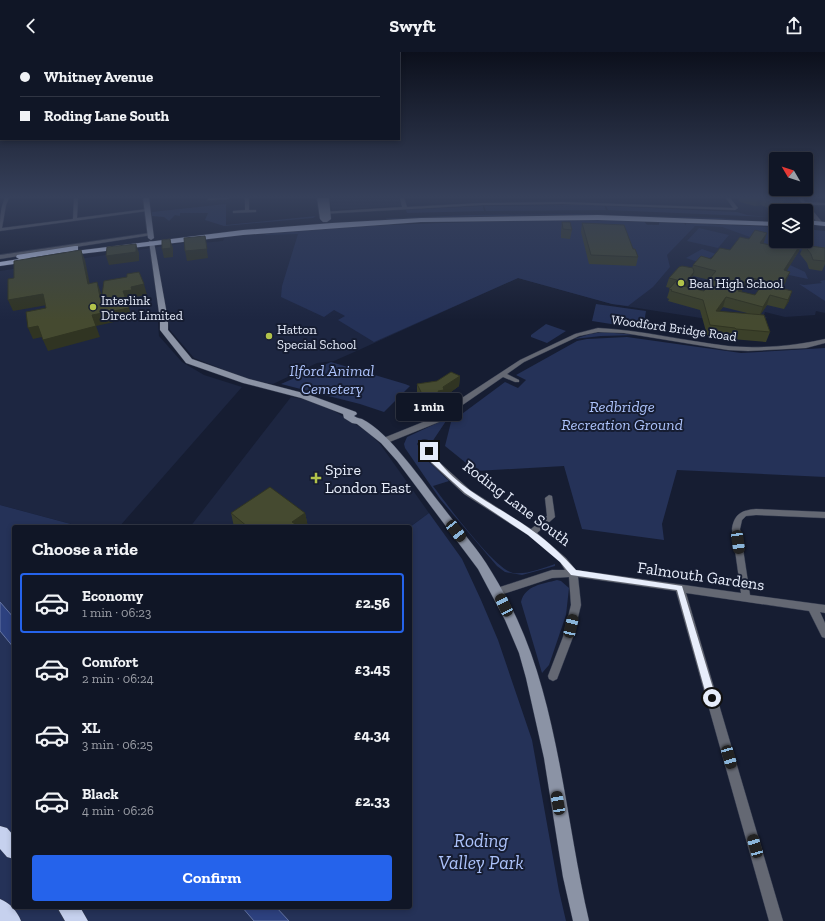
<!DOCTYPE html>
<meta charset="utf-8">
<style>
body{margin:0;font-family:"Zilla Slab",serif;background:#191f2e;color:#f1f3f6;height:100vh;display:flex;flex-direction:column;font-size:15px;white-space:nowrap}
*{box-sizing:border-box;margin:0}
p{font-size:13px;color:#9c9fa7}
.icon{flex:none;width:22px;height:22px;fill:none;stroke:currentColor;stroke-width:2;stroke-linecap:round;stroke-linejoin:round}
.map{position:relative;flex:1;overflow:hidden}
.sheet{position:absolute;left:12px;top:473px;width:400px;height:384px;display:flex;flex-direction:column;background:#101626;border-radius:4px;box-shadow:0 2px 6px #0003,0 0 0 1px #303543}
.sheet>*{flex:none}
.guide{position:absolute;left:0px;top:0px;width:400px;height:88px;box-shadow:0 2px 6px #0003,0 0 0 1px #303543;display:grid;align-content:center;height:88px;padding:0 20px;background:#101626}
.needle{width:26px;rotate:309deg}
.buttons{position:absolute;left:769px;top:100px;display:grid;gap:8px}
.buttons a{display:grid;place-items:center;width:44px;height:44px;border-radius:4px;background:#101626;box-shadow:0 2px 6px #0003,0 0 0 1px #303543;font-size:20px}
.end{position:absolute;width:18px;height:18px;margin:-9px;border:5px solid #e7edfb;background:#111;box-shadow:0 0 0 2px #111}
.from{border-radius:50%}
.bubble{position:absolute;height:28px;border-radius:4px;background:#101626;box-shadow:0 2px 6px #0003,0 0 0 1px #303543;font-size:13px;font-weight:800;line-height:28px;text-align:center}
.car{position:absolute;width:12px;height:24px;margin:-12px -6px;border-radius:5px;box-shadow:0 0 3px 1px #0007;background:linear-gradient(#222 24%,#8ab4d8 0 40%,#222 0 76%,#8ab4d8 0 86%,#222 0)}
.guide b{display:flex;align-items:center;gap:14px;height:38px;font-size:15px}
.guide b+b{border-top:1px solid #303543}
.guide i{width:10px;height:10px;background:#f1f3f6}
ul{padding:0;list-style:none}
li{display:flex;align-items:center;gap:12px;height:60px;margin:0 8px 6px;padding:0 12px;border:2px solid transparent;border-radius:4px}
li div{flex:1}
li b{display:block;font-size:15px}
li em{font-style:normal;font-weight:800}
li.selected{border-color:#2563eb}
li>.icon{width:36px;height:36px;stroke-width:1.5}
h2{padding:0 20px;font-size:18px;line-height:48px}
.cta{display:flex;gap:8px;margin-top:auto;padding:8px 20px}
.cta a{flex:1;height:46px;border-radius:4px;background:#2563eb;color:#fff;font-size:16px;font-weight:800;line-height:46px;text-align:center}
header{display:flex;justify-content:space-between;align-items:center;height:52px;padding:0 20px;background:#101626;font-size:18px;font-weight:800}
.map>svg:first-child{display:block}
</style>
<header><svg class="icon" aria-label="back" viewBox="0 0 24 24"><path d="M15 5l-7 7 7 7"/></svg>Swyft<svg class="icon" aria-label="share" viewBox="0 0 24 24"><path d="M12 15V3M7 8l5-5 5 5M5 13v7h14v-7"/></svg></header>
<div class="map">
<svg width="825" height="869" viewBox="0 0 825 869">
<rect width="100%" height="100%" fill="#161d32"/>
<!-- built -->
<path fill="#1d2641" d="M330,146h69l2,8 -69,4z
M643,172l79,3 54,14h30l19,-7v79l-9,-2 -1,4 -30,2 -20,-5 -1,3 3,3 -47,3 -108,-17 -94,-26 -157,71 -27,12 -17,2 -44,21 -23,-4 -56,-22 -24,-28 -1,-8h-11l1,14 23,26 22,13 38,12 -123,140h-37l-82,-22v-234l191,-29 1,2 31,-3 2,-4 74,-6z
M291,345l13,2 27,10 37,23 12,12 49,69 -19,14h-220z"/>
<!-- green -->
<path fill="#253258" d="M226,152v21l90,-9 -3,2 -89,8 -19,-6 3,-7h-28v3l-5,-1 -6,6 -5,-4 -12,-1v-4z
M565,153h39l2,5 -120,1 -2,-5z
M483,154l1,5 -77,2 -1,-3z
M606,154l131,6 10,3 24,2 -163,-7z
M578,162l140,4 58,5 -119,-6 -85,-2 -198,4 95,-4z
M569,167l75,2 3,4h12v-4l25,2 2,2v-2l90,4v14h30v-12l19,2v27l-22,-4 -1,-3 -25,-6 -19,5 6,-8 -42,-15 -27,-1 -28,29 3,12 -17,20 -25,19 -16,-2 -94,-26 -144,64 -36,-22 7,-4 -11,-6 -10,7 -43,-20 1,-11 16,-52 -34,1 5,-2c100,-9 200,-11 300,-14z
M699,176l30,7 -11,13 -31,-7z
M702,197l14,5 -15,9 -15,-5z
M790,213l15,7 3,7 -24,-5z
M825,228v21l-26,-17 5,1 18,-2 -2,-2z
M596,252l50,7 -3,18 -51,-8z
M546,272l20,7 -19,12 -16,-6v-2z
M603,280l33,3 -35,1 -27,3 16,-5z
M627,285l114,16 84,-5v129l-148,-7 -15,54 2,16 -82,-11 -18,-63 -88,5 -31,-25 6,-24 54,-40 13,6 8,-8 -10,-5 61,-34 10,-2z
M331,310l74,22 5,2 -26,26 -24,-8 -79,-20z
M448,366l-16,24c-5,-4 -12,-4 -15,2l11,17 21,20 -16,5c13,17 62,84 80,87 13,2 30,-5 42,-9v2l-33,9 -17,-3 -8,-6 -57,-67 -35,-51 -1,-4 3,-7z
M0,453l82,22h-68v380h396v-380l19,-14 33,46 19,41 17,40 34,100 27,151 7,30h-566z
M557,528l4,1 8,7 -3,27 -17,50 -7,8 -21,-71c4,-17 22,-18 36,-22z"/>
<!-- water -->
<path fill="#2d417f" stroke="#6575a4" d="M0,550l14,16v30l-14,-17z
M242,855h34l13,14h-35z"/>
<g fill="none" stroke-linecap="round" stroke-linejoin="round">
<!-- street casing -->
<g stroke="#333a4e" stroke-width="1">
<path id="street" d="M5,146h4l-3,7 -4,23 71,-9 1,-21h4l-1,20 70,-9 2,1 -2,1 -147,20c0,-12 0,-22 5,-33z
M208,146h22l-2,1 -18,1h-2z
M245,146h4v12h7v2l-23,1v-2l12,-1z
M400,146h4l3,9 76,-4 80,-1 170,6 -7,-10h4l8,10 -3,2 -172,-6 -80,1 -162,9 -2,-1 2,-1 81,-5z
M798,146h4l3,4 20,1v2h-17l14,17v2h-4z
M150,181l2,1v1l-152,24v-4z
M598,276c44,2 86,13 130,18 30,3 68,0 97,-7v4l-19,5 -58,3 -20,-1 -104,-17 -26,-1 -19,4 -55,26 -17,12 12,6v2h-4l-12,-5 -55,38 -4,5 -57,23h-3l-4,-2 1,-2 57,-23 4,-5 78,-51 55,-26z
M422,390h6l9,18 33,30 61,39 16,-13 -2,-18 4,-3 3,1 3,21 -18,16 29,25 10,12 165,23 -9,-64c2,-15 10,-19 24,-20l69,3v6l-69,-3 -10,1 -4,4 -2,9 10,66 75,10v8l-5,-1 5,11v15l-3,-1 -13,-26 -123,-18 97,328h-14l-93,-330 -98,-14 3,28 -8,32 -16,42 -4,2 -4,-2 -1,-3 15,-39 8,-32 -2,-28 -17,1 -55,18 -3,-1 -2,-3 2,-3 58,-19h13l-5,-8 -32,-27 -64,-41 -33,-31 -10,-19z"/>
</g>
<!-- secondary casing -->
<g stroke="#333a4e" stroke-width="1">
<path id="secondary" d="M143,146h6l5,40 -3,2 -3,-2z
M317,146h6l1,8 -1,-8h6l2,21 -4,3h-4l-3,-3z
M149,189l5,1 14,78v10l24,29 57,20 58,15 49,18 1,2 -3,2c3,2 5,2 8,3 28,14 60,62 80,87 14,19 31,37 44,57 11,17 22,37 31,56 42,91 49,204 72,302h-16l-10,-44 -19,-119 -18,-80 -7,-25 -14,-33 -27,-51 -81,-108 -16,-18 -24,-19 -5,-1 -8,-5 -1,-4 -42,-16 -58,-15 -57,-20 -26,-33v-10z"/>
</g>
<!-- highway casing -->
<g stroke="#333a4e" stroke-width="1">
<path id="highway" d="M598,163l178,7v4l-178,-6 -177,2 -178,13 -180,21 -1,-2 4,-2 -37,6 3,2 -4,2 -28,4v-4l19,-3 -3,-2 1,-2 58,-9h3v4l-11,2 176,-22 89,-7 89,-5z
M806,168l19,2v4l-19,-2z
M0,774l7,2 7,8v23l-7,-2 -7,-8z
M0,847c10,4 17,12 21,22h-21z
M57,855h23l8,14h-23z"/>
</g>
<!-- street -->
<use href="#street" fill="#646873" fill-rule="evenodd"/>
<!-- secondary -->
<use href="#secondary" fill="#8b93a5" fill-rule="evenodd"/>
<!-- highway -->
<use href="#highway" fill="#c6d1ee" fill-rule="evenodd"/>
</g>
<!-- wall -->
<path fill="#3b4029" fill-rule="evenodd" d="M738,146h47l-3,6 -11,5 -10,-4 -6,1 -15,-4z
M562,170l10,8 -2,9 -9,-1v-7z
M582,171l51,26 5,8 -2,9 -47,-2 -8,-32z
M764,190l-1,1 13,3 26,-4 -3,9 -13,20v10l-4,8 7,12 -5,8 -17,-4 -7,10 10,17 -4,10 -34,-3v-1l-25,-3 -7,-25 -32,-9 1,-2 -2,-1 3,-10 -4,-1 3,-9 23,-10 1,-3 18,-6 19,-9zM693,224l17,4 -2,6 -4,5 -17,-4 4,-5zM745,234l14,4 -4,5 -14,-3zM723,255l28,7 -32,-2z
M804,193l21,3v16l-3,7 -13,-2 -2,-6 -7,-9z
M460,324l-1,10 -15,11v3l-5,1v3l-16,2 -6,-12v-10l20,-3z
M231,461h74l3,14h-74z"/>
<!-- shaded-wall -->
<path fill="#303422" d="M761,146h2l-2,7 -6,1 3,-7z
M781,146h4l-3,6 -11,5 3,-8z
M767,181l-3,9 -7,10 3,-9z
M205,184l3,22 -21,3 -2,-10z
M170,187l3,9v9l-9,1 -2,-9z
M802,190l-3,9 -18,29 3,-10z
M136,192l3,9v8l-30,4 -3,-9z
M81,198l4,10 7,35 -4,-11z
M694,220l-3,10 -10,12 2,-8z
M790,220l-4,9 -10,17 4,-10z
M748,225l-3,9 -10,15 3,-10z
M97,230l4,11 4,19 24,-4 3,10 -36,8 4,11 -52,14 -5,-11 49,-25 9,-13z
M144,232l3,11 -12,2 1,3 -9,2 -4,-11 8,-4z
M792,239l-3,10 -5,8z
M43,242l4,11 -34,6 -5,-11z
M770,243l-3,10 -8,12 4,-10z
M726,245l-3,10 -11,14 4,-10z
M38,274l4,11 -9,2 -5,-11z
M460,324l-1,10 -15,11v3l-5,1v3l-16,2v-10l15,-5z
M305,461l3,14h-15l-1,-5z"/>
<!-- building -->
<path fill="#454a30" stroke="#303422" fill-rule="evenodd" d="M765,146h16l-7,3z
M562,170h8l2,8 -9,-1z
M582,171l42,2 9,24h2l3,8 -47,-2z
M755,178l12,3 -7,10 16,3 4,-5h17l5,1 -18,28 6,2 -10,16 12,3 -4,9 -18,-5 -7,12 -37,-10 -10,14 48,4 6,17 -34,-3 -1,-1 -25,-3 -7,-25 -32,-9 1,-1 -3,-1 8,-9 -8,-2 10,-11 3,-1 11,2 1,4 -11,14 21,5 9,-12 -3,-1 6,-7 -23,-6 8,-9 10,3 9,-11 10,2 10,-13 9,2zM748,225l17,4 -10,14 -17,-4z
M205,184l2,13 -22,2 -1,-13z
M170,187l1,9 -9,1v-9z
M136,192v8l-30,4 1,-9z
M804,193l21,3v13l-12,-1 -2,-6z
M81,198l7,34 9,-2 4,20 3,-21 23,-4v-3l12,-2 5,12 -13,3 1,3 -9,1 6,17 -37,7 4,11 -53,14 -5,-14 -10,2 -2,-16 20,-4 -3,-14 -35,6v-21l6,-1v-17z
M451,320l9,4 -17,11 1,3 -6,1 1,2 -16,3 -6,-12 20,-3z
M270,435l35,26 -13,9 8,5h-52l-17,-14z"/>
<!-- sky -->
<linearGradient id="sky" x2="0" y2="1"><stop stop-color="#0c101c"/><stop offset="0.54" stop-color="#36405a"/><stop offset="1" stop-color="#36405a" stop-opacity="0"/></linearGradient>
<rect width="825" height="268" fill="url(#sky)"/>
<!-- route -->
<path fill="#e7edfb" d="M427,398h4c22,38 68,56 102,81 16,11 30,25 43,39l106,16 34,112 -1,2 -3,1 -4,-1 -1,-2 -30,-108 -106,-15 -11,-13 -32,-27 -63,-42 -34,-31 -5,-11z"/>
<!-- markers -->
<g fill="#b2c34b" stroke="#161d32" stroke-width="1.5">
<circle cx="681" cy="231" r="4"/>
<circle cx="93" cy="255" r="4"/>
<circle cx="269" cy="284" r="4"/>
<path d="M314 420h4v4h4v4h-4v4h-4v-4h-4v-4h4z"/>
</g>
<g text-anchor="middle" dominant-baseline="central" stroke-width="4" stroke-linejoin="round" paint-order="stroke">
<!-- far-poi labels -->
<g font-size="13" fill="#e7edfb" stroke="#161d32" text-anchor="start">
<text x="689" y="231">Beal High School</text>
<text x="101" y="248">Interlink<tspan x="101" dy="15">Direct Limited</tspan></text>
<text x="277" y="277">Hatton<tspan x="277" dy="15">Special School</tspan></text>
</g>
<!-- far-street labels -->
<g font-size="13" fill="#e7edfb" stroke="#161d32">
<text transform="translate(674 276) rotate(8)">Woodford Bridge Road</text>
</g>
<!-- park labels -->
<g font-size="16" font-style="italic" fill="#acc2fa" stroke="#161d32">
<text x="332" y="318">Ilford Animal<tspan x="332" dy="18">Cemetery</tspan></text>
<text x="622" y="354">Redbridge<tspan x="622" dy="18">Recreation Ground</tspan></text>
</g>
<!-- poi labels -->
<g font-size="16" fill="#e7edfb" stroke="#161d32" text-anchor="start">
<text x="325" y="417">Spire<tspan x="325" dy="18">London East</tspan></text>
</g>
<!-- street labels -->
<g font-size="16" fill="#e7edfb" stroke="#161d32">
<text transform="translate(517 451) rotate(37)">Roding Lane South</text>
<text transform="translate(701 524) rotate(8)">Falmouth Gardens</text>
</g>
<!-- near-park labels -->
<g font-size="19" font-style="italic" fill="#acc2fa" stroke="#161d32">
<text x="481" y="788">Roding<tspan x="481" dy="22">Valley Park</tspan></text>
</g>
</g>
</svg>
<div class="buttons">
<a><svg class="needle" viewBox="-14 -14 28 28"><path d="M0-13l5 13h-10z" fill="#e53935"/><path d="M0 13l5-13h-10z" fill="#9c9fa7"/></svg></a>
<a><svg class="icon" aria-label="layers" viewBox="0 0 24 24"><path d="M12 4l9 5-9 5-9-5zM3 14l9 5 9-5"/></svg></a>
</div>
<i class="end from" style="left:712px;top:646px"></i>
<i class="end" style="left:429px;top:399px"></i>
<div class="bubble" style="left:396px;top:341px;width:66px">1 min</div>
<i class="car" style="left:456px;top:479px;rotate:142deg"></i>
<i class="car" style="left:738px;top:490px;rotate:172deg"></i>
<i class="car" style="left:504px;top:553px;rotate:334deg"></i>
<i class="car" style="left:571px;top:574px;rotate:13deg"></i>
<i class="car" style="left:729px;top:705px;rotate:164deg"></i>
<i class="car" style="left:558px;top:751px;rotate:350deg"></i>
<i class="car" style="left:755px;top:794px;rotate:344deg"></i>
<div class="guide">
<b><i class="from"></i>Whitney Avenue</b>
<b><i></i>Roding Lane South</b>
</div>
<section class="sheet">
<h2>Choose a ride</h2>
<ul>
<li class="selected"><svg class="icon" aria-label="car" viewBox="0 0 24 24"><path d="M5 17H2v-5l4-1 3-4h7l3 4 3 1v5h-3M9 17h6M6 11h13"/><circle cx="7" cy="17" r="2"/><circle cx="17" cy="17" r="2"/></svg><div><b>Economy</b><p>1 min · 06:23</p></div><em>£2.56</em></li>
<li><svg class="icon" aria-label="car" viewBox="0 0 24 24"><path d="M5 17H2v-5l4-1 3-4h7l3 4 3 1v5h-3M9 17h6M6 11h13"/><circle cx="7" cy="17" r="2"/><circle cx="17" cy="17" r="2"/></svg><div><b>Comfort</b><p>2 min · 06:24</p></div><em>£3.45</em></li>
<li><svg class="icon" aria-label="car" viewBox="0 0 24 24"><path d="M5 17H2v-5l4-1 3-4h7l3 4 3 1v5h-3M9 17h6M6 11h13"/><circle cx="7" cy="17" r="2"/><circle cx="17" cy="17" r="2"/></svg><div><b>XL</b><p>3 min · 06:25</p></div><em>£4.34</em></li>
<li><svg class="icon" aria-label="car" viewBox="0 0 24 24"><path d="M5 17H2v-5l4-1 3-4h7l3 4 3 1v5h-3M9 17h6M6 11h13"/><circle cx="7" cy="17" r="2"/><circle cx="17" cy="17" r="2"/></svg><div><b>Black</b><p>4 min · 06:26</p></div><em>£2.33</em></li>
</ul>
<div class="cta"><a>Confirm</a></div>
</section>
</div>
